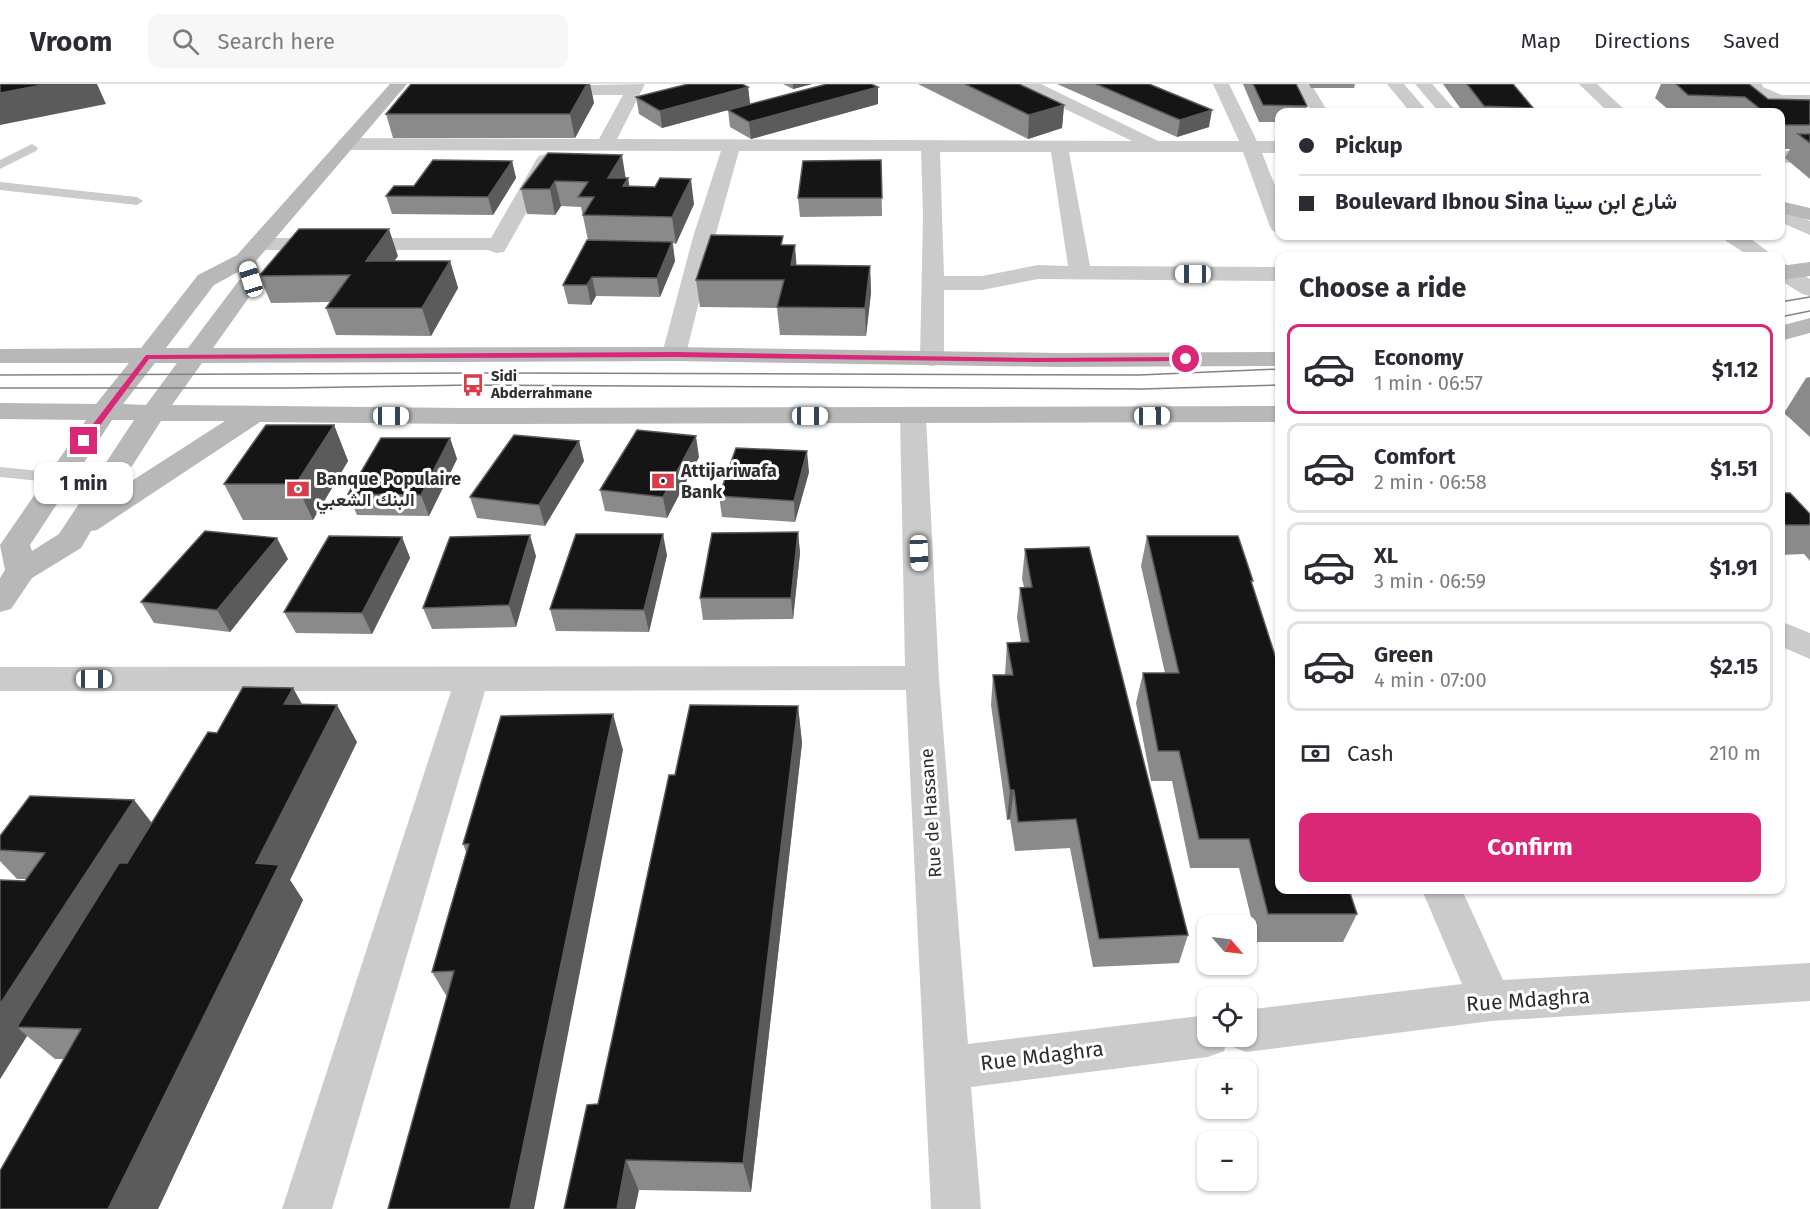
<!DOCTYPE html>
<meta charset="utf-8">
<style>
body{margin:0;font-family:"Fira Sans",Vazirmatn,sans-serif;background:#f7f7f7;color:#2b2b33;height:100vh;display:flex;flex-direction:column;font-size:22px;white-space:nowrap}
*{box-sizing:border-box;margin:0}
p{font-size:20px;color:#7c7c81}
.icon{flex:none;width:33px;height:33px;fill:none;stroke:currentColor;stroke-width:2;stroke-linecap:round;stroke-linejoin:round}
.map{position:relative;flex:1;overflow:hidden}
.side{position:absolute;left:1275px;top:168px;width:510px;height:642px;display:flex;flex-direction:column;background:#fff;border-radius:12px;box-shadow:0 2px 4px #0004}
.side>*{flex:none}
.guide{position:absolute;left:1275px;top:24px;width:510px;height:132px;border-radius:12px;box-shadow:0 2px 4px #0004;display:grid;align-content:center;height:132px;padding:0 24px;background:#fff}
.needle{width:39px;rotate:118deg}
.tools{position:absolute;left:1197px;top:831px;display:grid;gap:12px}
.tools a{display:grid;place-items:center;width:60px;height:60px;border-radius:12px;background:#fff;box-shadow:0 2px 4px #0004;font-size:30px}
.end{position:absolute;width:27px;height:27px;margin:-14px;border:8px solid #db2777;background:#fff;box-shadow:0 0 0 3px #fff}
.from{border-radius:50%}
.bubble{position:absolute;height:42px;border-radius:12px;background:#fff;box-shadow:0 2px 4px #0004;font-size:20px;font-weight:700;line-height:42px;text-align:center}
.car{position:absolute;width:18px;height:36px;margin:-18px -9px;border-radius:8px;box-shadow:0 0 4px 2px #0007;background:linear-gradient(#fff 24%,#345 0 40%,#fff 0 76%,#345 0 86%,#fff 0)}
.guide b{display:flex;align-items:center;gap:21px;height:57px;font-size:22px}
.guide b+b{border-top:2px solid #e1e1e2}
.guide i{width:15px;height:15px;background:#2b2b33}
ul{padding:0;list-style:none}
li{display:flex;align-items:center;gap:18px;height:90px;margin:0 12px 9px;padding:0 12px;border:3px solid #e1e1e2;border-radius:12px}
li div{flex:1}
li b{display:block;font-size:22px}
li em{font-style:normal;font-weight:700}
li.selected{border-color:#db2777}
li>.icon{width:54px;height:54px;stroke-width:1.5}
h2{padding:0 24px;font-size:27px;line-height:72px}
.pay{display:flex;align-items:center;gap:15px;height:66px;padding:0 24px;font-size:22px}
.pay p{margin-inline-start:auto}
.action{display:flex;gap:12px;margin-top:auto;padding:12px 24px}
.action a{flex:1;height:69px;border-radius:12px;background:#db2777;color:#fff;font-size:24px;font-weight:700;line-height:69px;text-align:center}
header{display:flex;align-items:center;gap:36px;box-sizing:border-box;height:84px;padding:0 30px;background:#fff;border-bottom:2px solid #e1e1e2}
header strong{font-size:28px}
nav{display:flex;gap:33px;margin-inline-start:auto;font-size:21px}
.search{width:420px;height:54px;background:#f7f7f7;display:flex;align-items:center;gap:15px;box-sizing:border-box;padding:0 21px;border-radius:12px;color:#7c7c81;font-size:22px}
.map>svg:first-child{display:block}
</style>
<header>
<strong>Vroom</strong>
<div class="search"><svg class="icon" aria-label="search" viewBox="0 0 24 24"><circle cx="10" cy="10" r="6"/><path d="M15 15l6 6"/></svg>Search here</div>
<nav><a>Map</a><a>Directions</a><a>Saved</a></nav>
</header>
<div class="map">
<svg width="1810" height="1125" viewBox="0 0 1810 1125">
<rect width="100%" height="100%" fill="#fff"/>
<g fill="none" stroke-linecap="round" stroke-linejoin="round">
<!-- service -->
<path fill="#cbcbcb" fill-rule="evenodd" d="M32,60l6,4 -2,3 -36,18v-9z
M0,98l137,15 6,4 -6,4 -137,-15z
M0,383l60,6 6,1 3,4 -3,4 -6,1 -60,-6z"/>
<!-- minor -->
<path fill="#cbcbcb" fill-rule="evenodd" d="M645,0l-28,55 515,2 -111,-53 -2,-4h22l117,57h81l-26,-57h16l28,57h23v12h-18l18,45v35l-7,-2 -3,-4 -27,-75h-174l21,114 190,1v14l-242,-2 -56,11h-38v69l-3,5 -9,2 -9,-2 -3,-5 3,-144 -2,-64h-182l-24,86 -29,117 -3,5 -9,2 -9,-2 -3,-5 31,-117 28,-86 -375,-1 -7,-2 -2,-4 2,-4 7,-2 253,1 24,-44h-77l-6,-1 -3,-4 3,-4zM940,68h111l17,114 -30,-1 -56,11h-38z
M1295,0h16l17,28h-16z
M1387,0h17l24,28h-18z
M1415,0h17l25,28h-18z
M1746,0h16l1,3 19,8h28v10c-21,3 -42,-1 -61,-11z
M1810,66v12l-30,1v-12z
M546,70l7,2 3,4 -52,92 -8,1 -8,-3h-229l-8,-1 -3,-5 3,-5 8,-1h232l45,-78 3,-4z
M913,324l9,2 4,6 13,262 29,366 240,-29v21h38v-26l216,-26 -40,-94h40l41,90 307,-17v38l-319,20 -245,31 -16,-6 -2,-6 -4,11 -16,6 -237,30 10,122h-50l-25,-519 -421,1 -153,518h-50l169,-518h-451v-24l905,-1 -5,-250 4,-6z
M1780,537l30,12v26l-30,-13z"/>
<!-- tertiary -->
<path fill="#cbcbcb" fill-rule="evenodd" d="M1579,0h18l30,28h-19z
M1780,123l30,14v14l-30,-13z
M1724,152h23l27,20h-25l-23,-15z
M1780,179l8,2 22,14v17l-8,-2 -22,-14z"/>
<!-- secondary -->
<path fill="#b8b8b8" fill-rule="evenodd" d="M390,0h17l-151,177 6,18 -49,69 461,-1 383,6 223,-1v14l-223,1 -383,-6 -472,2 -30,42 290,3 818,-2v16l-818,2 -202,-2 -163,108 -6,1 -10,17 -49,30 -21,31 -11,3v-34l5,-8 -5,-25 86,-125 -86,-1v-16l96,1 33,-41h-129v-14l141,-1 57,-73 39,-20zM238,188l2,7 -52,69h-22l48,-63zM155,279h22l-31,42 -23,-1zM112,336h22l-75,114 -27,17 -2,-6zM161,337h64l-109,70z
M1780,117l30,7v12l-30,-7z
M1810,178v14l-30,4v-14z
M1810,234v15l-30,8v-15z"/>
<!-- tram -->
<path stroke="#838383" stroke-width="1.5" d="M1780,218l30,-5
M1780,233l30,-6
M0,291l480,-2 659,2 141,-6
M0,304h288l185,-3 669,4 138,-4"/>
</g>
<!-- wall -->
<path fill="#8a8a8a" d="M411,0h179l4,19 -19,35h-182l-7,-24z
M783,0h29l-19,5z
M918,0h101l45,21 -2,23 -34,11z
M1057,0h92l60,43 -32,10z
M1243,0h53l11,22 -1,6h-26v10h-21z
M1309,0h46l-1,4h-43z
M1443,0h70l20,24 -2,4h-68z
M1661,0h88l19,15 42,1v79l-25,-21 5,-9h-10v-37h-109l-16,-14z
M748,3l2,17 -88,24 -23,-14 -3,-17z
M878,20l-127,35 -21,-12 -2,-17z
M548,69l80,25 1,8 65,18 -18,40 -3,-1 2,18 -15,36 -64,-1 -5,9 -23,-1 -5,-19 25,-45 -7,-33 -20,-1 -6,9 -28,-1 -6,-25z
M881,76l1,56 -82,1 -2,-19z
M512,77l4,17 -23,37 -101,-1 -6,-18z
M783,161l13,20 74,1 1,27 -5,43 -86,-1 -3,-27 -77,-1 -4,-27z
M398,172l-4,5h56l8,27 -27,48 -95,-1 -10,-27 4,-6 -59,1 -12,-27z
M1810,293v60l-26,-24 22,-35z
M334,341l14,36 -35,59h-70l-19,-36z
M450,354l7,21 -28,57 -72,-1 -9,-21z
M579,357l5,20 -39,65 -68,-8 -7,-21z
M699,373l-32,61 -62,-7 -5,-21z
M809,388l-14,50 -73,-5 -3,-21z
M1780,409l30,21v47l-6,-7 -24,1z
M798,448l2,21 -7,66 -90,1 -3,-22z
M1147,452l105,48 105,330 -14,28h-86l-18,-74h-49l-18,-87h-21l-15,-78 7,-30h22l-24,-107z
M402,453l8,21 -38,76 -76,-1 -12,-21z
M1025,465l163,386 -9,28 -86,4 -23,-119 -55,3 -5,-32 -3,1 -16,-115 2,-30h12l2,-32 14,-1 -4,-24 3,-30 4,-1 -2,-8z
M667,471l-18,77 -93,-1 -6,-22z
M536,472l-20,71 -84,2 -9,-21z
M288,475l-58,73 -76,-9 -13,-21z
M293,604l9,16 55,38 -67,138 13,20 -145,309h-158l64,-150h-9l-28,-23 -27,43 25,-198 1,-2h-9l-17,-18v-25l134,-36 18,23 65,-90z
M798,622l4,37 -51,449 -112,-2 -41,-86 77,-329z
M623,666l-176,247 -15,-25 34,-120 -3,-8z"/>
<!-- shaded-wall -->
<path fill="#5b5b5b" d="M47,0h50l9,20 -106,21v-32z
M587,0h3l4,19 -19,35 -5,-24z
M793,0h19l-19,5z
M748,3l2,17 -88,24 -2,-17z
M878,3v17l-127,35 -2,-17z
M1064,21l-2,23 -34,11 1,-24z
M1212,26l-3,17 -32,10 3,-17z
M622,71l4,25 -18,-2z
M512,77l4,17 -23,37 -5,-18z
M628,94l4,25 -9,-17z
M691,95l3,25 -18,40 -4,-27z
M555,97l6,25 -6,9 -5,-26z
M389,145l9,27 -23,32 -9,-27z
M672,158l3,19 -15,36 -3,-19z
M795,161l2,26 -6,-6z
M450,177l8,27 -27,48 -9,-28z
M870,182l1,27 -5,43 -1,-28z
M592,193l4,19 -5,9 -4,-20z
M334,341l14,36 -35,59 -17,-36z
M696,352l3,21 -32,61 -4,-21z
M450,354l7,21 -28,57 -8,-21z
M579,357l5,20 -39,65 -6,-21z
M807,367l2,21 -14,50 -1,-21z
M798,448l2,21 -7,66 -2,-21z
M663,450l4,21 -18,77 -5,-22z
M530,451l6,21 -20,71 -7,-22z
M402,453l8,21 -38,76 -10,-21z
M277,454l11,21 -58,73 -13,-22z
M293,604l20,37 -29,-21z
M337,621l20,37 -67,138 13,20 -145,309h-50l148,-346z
M798,622l4,37 -51,449 -8,-29z
M613,630l10,36 -89,459h-24z
M1010,706h4l-4,29 -3,1z
M134,716l23,30 -140,197 10,9 -27,43v-75z
M626,1076l13,30 -4,19h-18z"/>
<!-- building -->
<path fill="#151515" stroke="#5b5b5b" stroke-width="1.5" d="M0,0h47l-47,9z
M411,0h176l-17,30h-184z
M688,0h54l6,3 -88,24 -24,-14z
M827,0h44l7,3 -129,35 -21,-12z
M965,0h54l45,21 -35,10z
M1096,0h53l63,26 -32,10z
M1253,0h43l11,22 -44,-1z
M1467,0h46l20,24 -49,-2z
M1676,0h73l19,15 42,1v25h-30v-13h-16l-19,-15 -57,-2z
M1798,50h12v9z
M548,69l74,2 -14,23h20l-5,8 32,1 5,-9 31,1 -19,38 -89,-2 11,-18h-16l10,-15 -33,-1 -5,8h-29z
M433,76l79,1 -24,36 -102,-1 8,-10h20z
M881,76l1,38h-84l5,-37z
M299,145h90l-23,32h84l-28,47h-96l24,-33 -91,1z
M711,151l72,1 -2,9h14l-4,20 79,1 -5,42 -88,-1 7,-27h-88z
M587,156l85,2 -15,36 -65,-1 -5,8h-24z
M266,341h68l-38,59h-72z
M637,346l59,6 -33,61 -63,-7z
M514,351l65,6 -40,64 -69,-8z
M381,354h69l-29,57 -73,-1z
M736,364l71,3 -13,50 -75,-5z
M1780,409h10l20,21v11h-30z
M205,447l72,7 -60,72 -76,-8z
M798,448l-7,66h-91l12,-65z
M576,450h87l-19,76 -94,-1z
M530,451l-21,70 -86,3 27,-71z
M329,452l73,1 -40,76 -78,-1z
M1147,452h91l15,45h-2l29,90v219h69l8,24h-89l-19,-75h-50l-20,-88h-21l-15,-78h36z
M1089,463l99,388 -89,4 -23,-120 -58,3 -4,-32h-4l-17,-115h20l-6,-32 22,-1 -9,-54 12,-1 -7,-38z
M243,603l50,1 -9,16 53,1 -81,158 23,2 -171,344h-108v-38l81,-142 -64,-2 102,-164h8l81,-131 9,1z
M690,621l108,1 -55,457 -117,-3 -9,49h-53l23,-104 11,-1 71,-329h6z
M613,630l-103,495h-122l66,-238 -22,1 37,-128h-6l38,-128z
M30,712l104,4 -134,204v-124l25,1 20,-28 -45,-3v-14z"/>
<!-- route -->
<path fill="#db2777" d="M675,268l361,6 150,-1 4,2 -4,2 -150,1 -361,-5 -526,2 -62,84 -7,-2 66,-86z"/>
<!-- icons -->
<defs>
<g id="bus-bare" transform="scale(1.8)"><path d="M-5-6H5V4H4V6H2V4H-2V6H-4V4H-5ZM-3.5-4V0h7V-4ZM-3.5 1.2v1.5H-2V1.2ZM2 1.2v1.5H3.5V1.2Z" fill="#d83d49" stroke="#fff" stroke-width="2.5" paint-order="stroke"/></g>
<g id="bank-bare" transform="scale(1.8)"><path d="M-6-4H6V4H-6ZM0-2.3a2.3 2.3 0 1 0 0 4.6a2.3 2.3 0 1 0 0-4.6Z" fill="#d83d49" stroke="#fff" stroke-width="2.5" paint-order="stroke"/></g>
</defs>
<g fill-rule="evenodd">
<use href="#bus-bare" x="473" y="301"/>
<use href="#bank-bare" x="663" y="397"/>
<use href="#bank-bare" x="298" y="405"/>
</g>
<g text-anchor="middle" dominant-baseline="central" stroke-width="6" stroke-linejoin="round" paint-order="stroke">
<!-- far-poi labels -->
<g font-size="15" font-weight="bold" fill="#2e2e2e" stroke="#fff" text-anchor="start">
<text x="491" y="292">Sidi<tspan x="491" dy="17">Abderrahmane</tspan></text>
</g>
<!-- poi labels -->
<g font-size="18" font-weight="bold" fill="#2e2e2e" stroke="#fff" text-anchor="start">
<text x="681" y="387">Attijariwafa<tspan x="681" dy="21">Bank</tspan></text>
<text x="316" y="395">Banque Populaire<tspan x="316" dy="21">البنك الشعبي</tspan></text>
</g>
<!-- street labels -->
<g font-size="18" fill="#2e2e2e" stroke="#fff">
<text transform="translate(931 729) rotate(-94)">Rue de Hassane</text>
</g>
<!-- near-street labels -->
<g font-size="21" fill="#2e2e2e" stroke="#fff">
<text transform="translate(1528 916) rotate(-4)">Rue Mdaghra</text>
<text transform="translate(1042 972) rotate(-7)">Rue Mdaghra</text>
</g>
</g>
</svg>
<div class="tools">
<a><svg class="needle" viewBox="-14 -14 28 28"><path d="M0-13l5 13h-10z" fill="#e53935"/><path d="M0 13l5-13h-10z" fill="#7c7c81"/></svg></a>
<a><svg class="icon" aria-label="locate" viewBox="0 0 24 24"><circle cx="12" cy="12" r="6"/><path d="M12 2v4M12 18v4M2 12h4M18 12h4"/></svg></a>
<a>+</a>
<a>−</a>
</div>
<i class="end from" style="left:1186px;top:275px"></i>
<i class="end" style="left:84px;top:357px"></i>
<div class="bubble" style="left:34px;top:378px;width:99px">1 min</div>
<i class="car" style="left:1193px;top:190px;rotate:270deg"></i>
<i class="car" style="left:251px;top:195px;rotate:343deg"></i>
<i class="car" style="left:391px;top:332px;rotate:90deg"></i>
<i class="car" style="left:810px;top:332px;rotate:90deg"></i>
<i class="car" style="left:1152px;top:332px;rotate:89deg"></i>
<i class="car" style="left:919px;top:469px;rotate:178deg"></i>
<i class="car" style="left:94px;top:595px;rotate:90deg"></i>
<div class="guide">
<b><i class="from"></i>Pickup</b>
<b><i></i>Boulevard Ibnou Sina شارع ابن سينا</b>
</div>
<section class="side">
<h2>Choose a ride</h2>
<ul>
<li class="selected"><svg class="icon" aria-label="car" viewBox="0 0 24 24"><path d="M5 17H2v-5l4-1 3-4h7l3 4 3 1v5h-3M9 17h6M6 11h13"/><circle cx="7" cy="17" r="2"/><circle cx="17" cy="17" r="2"/></svg><div><b>Economy</b><p>1 min · 06:57</p></div><em>$1.12</em></li>
<li><svg class="icon" aria-label="car" viewBox="0 0 24 24"><path d="M5 17H2v-5l4-1 3-4h7l3 4 3 1v5h-3M9 17h6M6 11h13"/><circle cx="7" cy="17" r="2"/><circle cx="17" cy="17" r="2"/></svg><div><b>Comfort</b><p>2 min · 06:58</p></div><em>$1.51</em></li>
<li><svg class="icon" aria-label="car" viewBox="0 0 24 24"><path d="M5 17H2v-5l4-1 3-4h7l3 4 3 1v5h-3M9 17h6M6 11h13"/><circle cx="7" cy="17" r="2"/><circle cx="17" cy="17" r="2"/></svg><div><b>XL</b><p>3 min · 06:59</p></div><em>$1.91</em></li>
<li><svg class="icon" aria-label="car" viewBox="0 0 24 24"><path d="M5 17H2v-5l4-1 3-4h7l3 4 3 1v5h-3M9 17h6M6 11h13"/><circle cx="7" cy="17" r="2"/><circle cx="17" cy="17" r="2"/></svg><div><b>Green</b><p>4 min · 07:00</p></div><em>$2.15</em></li>
</ul>
<div class="pay"><svg class="icon" aria-label="cash" viewBox="0 0 24 24"><path d="M3 7h18v10H3z"/><circle cx="12" cy="12" r="2"/></svg>Cash<p>210 m</p></div>
<div class="action"><a>Confirm</a></div>
</section>
</div>
